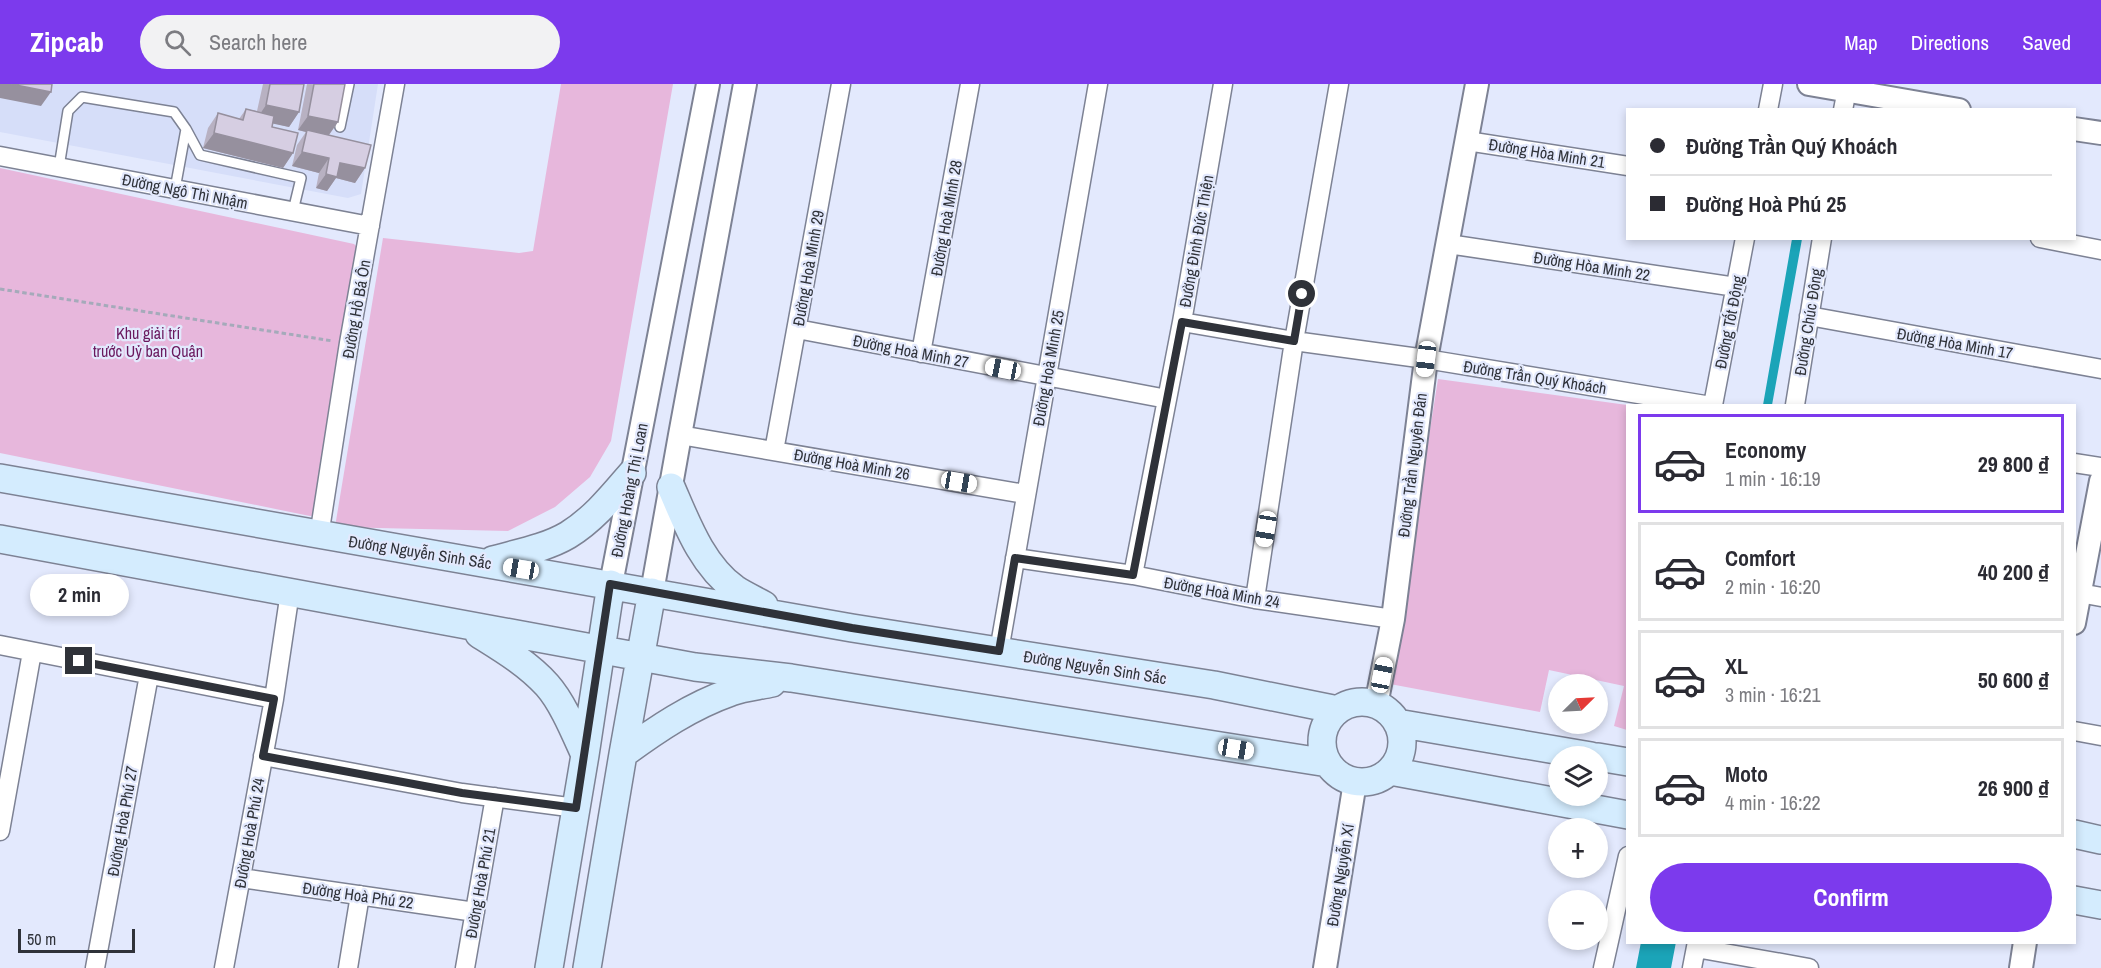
<!DOCTYPE html>
<meta charset="utf-8">
<style>
body{margin:0;font-family:"Archivo Narrow",sans-serif;background:#f2f2f3;color:#2b2b33;height:100vh;display:flex;flex-direction:column;font-size:22px;white-space:nowrap}
*{box-sizing:border-box;margin:0}
p{font-size:20px;color:#7c7c81}
.icon{flex:none;width:33px;height:33px;fill:none;stroke:currentColor;stroke-width:2;stroke-linecap:round;stroke-linejoin:round}
.map{position:relative;flex:1;overflow:hidden}
.drawer{position:absolute;left:1626px;top:320px;width:450px;height:540px;display:flex;flex-direction:column;background:#fff;border-radius:0px;box-shadow:0 3px 9px #0003}
.drawer>*{flex:none}
.hud{position:absolute;left:1626px;top:24px;width:450px;height:132px;border-radius:0px;box-shadow:0 3px 9px #0003;display:grid;align-content:center;height:132px;padding:0 24px;background:#fff}
.needle{width:39px;rotate:66deg}
.buttons{position:absolute;left:1548px;top:590px;display:grid;gap:12px}
.buttons a{display:grid;place-items:center;width:60px;height:60px;border-radius:50%;background:#fff;box-shadow:0 3px 9px #0003;font-size:30px}
.scale{position:absolute;left:18px;bottom:15px;width:117px;box-sizing:border-box;padding-left:6px;border:3px solid #2f3239;border-top:0;font-size:16px;line-height:21px;white-space:nowrap;color:#2f3239;-webkit-text-stroke:4px #e3e9fd;paint-order:stroke}
.end{position:absolute;width:27px;height:27px;margin:-14px;border:8px solid #2f3239;background:#fff;box-shadow:0 0 0 3px #fff}
.from{border-radius:50%}
.bubble{position:absolute;height:42px;border-radius:21px;background:#fff;box-shadow:0 3px 9px #0003;font-size:20px;font-weight:700;line-height:42px;text-align:center}
.car{position:absolute;width:18px;height:36px;margin:-18px -9px;border-radius:8px;box-shadow:0 0 4px 2px #0007;background:linear-gradient(#fff 24%,#345 0 40%,#fff 0 76%,#345 0 86%,#fff 0)}
.hud b{display:flex;align-items:center;gap:21px;height:57px;font-size:22px}
.hud b+b{border-top:2px solid #e1e1e2}
.hud i{width:15px;height:15px;background:#2b2b33}
ul{padding:10px 0 0;list-style:none}
li{display:flex;align-items:center;gap:18px;height:99px;margin:0 12px 9px;padding:0 12px;border:3px solid #e1e1e2;border-radius:0px}
li div{flex:1}
li b{display:block;font-size:22px}
li em{font-style:normal;font-weight:700}
li.on{border-color:#7c3aed}
li>.icon{width:54px;height:54px;stroke-width:1.5}
.button{display:flex;gap:12px;margin-top:auto;padding:12px 24px}
.button a{flex:1;height:69px;border-radius:36px;background:#7c3aed;color:#fff;font-size:24px;font-weight:700;line-height:69px;text-align:center}
header{display:flex;align-items:center;gap:36px;box-sizing:border-box;height:84px;padding:0 30px;background:#7c3aed;color:#fff}
header strong{font-size:28px}
nav{display:flex;gap:33px;margin-inline-start:auto;font-size:21px}
.search{width:420px;height:54px;background:#f2f2f3;display:flex;align-items:center;gap:15px;box-sizing:border-box;padding:0 21px;border-radius:33px;color:#7c7c81;font-size:22px}
.map>svg:first-child{display:block}
</style>
<header>
<strong>Zipcab</strong>
<div class="search"><svg class="icon" aria-label="search" viewBox="0 0 24 24"><circle cx="10" cy="10" r="6"/><path d="M15 15l6 6"/></svg>Search here</div>
<nav><a>Map</a><a>Directions</a><a>Saved</a></nav>
</header>
<div class="map">
<svg width="2101" height="884" viewBox="0 0 2101 884">
<rect width="100%" height="100%" fill="#e3e9fd"/>
<!-- built -->
<path fill="#d6def9" d="M0,0h378l-17,110 -13,4 -348,-66z"/>
<!-- green -->
<path fill="#e7b7dc" d="M561,0h112l-62,357 -21,36 -35,30 -47,24 -173,-4 48,-289 136,15 14,-2z
M0,84l354,76 4,4 -41,267 -7,1 -310,-63z
M1438,295l189,26v325l-13,-4 10,-40 -75,-16 -9,42 -150,-28z"/>
<!-- water -->
<path fill="#1ba4b8" d="M1792,155h10l-30,166h-9z
M1641,858h35l-5,26h-35z"/>
<g fill="none" stroke-linecap="round" stroke-linejoin="round">
<!-- service casing -->
<g stroke="#7d8294" stroke-width="12">
<path id="service" d="M340,43l9,-43
M186,45l14,26 101,23 -8,33
M59,83l9,-56 14,-14 92,15 12,17 -11,60"/>
</g>
<!-- minor casing -->
<g stroke="#7d8294" stroke-width="21">
<path id="minor" d="M1768,26l5,-26
M1843,26l5,-26
M1467,57l161,25
M0,72l370,70
M2040,154l61,12
M1448,160l288,43
M1809,232l292,53
M1182,238l112,19 132,18 279,46
M797,245l370,70
M921,269l49,-269
M1713,321l32,-167
M1795,321l27,-167
M680,351l345,59
M774,367l67,-367
M2074,379l27,4
M319,452l30,-193 46,-259
M1015,474l118,17 122,24 138,20
M1133,491l49,-253 41,-238
M2074,508l27,5
M1255,515l39,-258 45,-257
M0,561l274,54
M999,567l99,-567
M2074,647l27,5
M263,672l199,37 114,15
M0,747l32,-179
M241,794l234,34
M1696,864l113,20
M95,884l54,-293
M224,884l50,-269 16,-107
M348,884l12,-73
M465,884l30,-171
M1603,884l25,-112
M1692,884l5,-26"/>
</g>
<!-- tertiary casing -->
<g stroke="#7d8294" stroke-width="26">
<path id="tertiary" d="M1809,0l150,26
M2074,45l27,4
M611,500l97,-500
M652,508l28,-157 65,-351
M2074,539l27,-142
M1376,621l17,-86 33,-260 51,-275
M1325,884l30,-186
M2021,884l4,-26"/>
</g>
<!-- secondary casing -->
<g stroke="#7d8294" stroke-width="30">
<path id="secondary" d="M0,394l852,150 362,57 124,25
M671,403c16,37 31,78 64,102 9,6 20,11 29,16
M0,455l695,128 96,11 537,85
M493,476c25,-7 53,-12 75,-25 26,-16 45,-40 64,-62
M479,550c24,15 49,30 68,51 16,18 28,48 38,70
M1322 658a40 40 0 1 1 80 0a40 40 0 1 1-80 0Z
M1397,639l194,33
M623,670c34,-25 68,-48 108,-62 13,-5 28,-6 41,-9
M1598,673l30,5
M1390,687l238,44
M2074,750l27,6
M2074,816l27,5
M549,884l36,-213 26,-171
M587,884l36,-214 29,-162"/>
</g>
<!-- path -->
<path stroke="#a5aaba" stroke-width="3" stroke-dasharray="4.5 3" stroke-linecap="butt" d="M0,205l333,52"/>
<!-- service -->
<use href="#service" stroke="#fff" stroke-width="9"/>
<!-- minor -->
<use href="#minor" stroke="#fff" stroke-width="18"/>
<!-- tertiary -->
<use href="#tertiary" stroke="#fff" stroke-width="22"/>
<!-- secondary -->
<use href="#secondary" stroke="#d4ecfe" stroke-width="27"/>
</g>
<!-- wall -->
<path fill="#b8b1c2" d="M263,0h41l-5,28 -10,15 -16,-4 -1,4 21,26 -10,15 -80,-20 5,-20 10,-15 21,6 7,-10 11,2z
M307,0h38l-7,38 -9,13 36,33 -10,15 -19,-5 -9,13 -11,-3 3,-15 -27,-7 5,-21 9,-13 -8,-2z"/>
<!-- shaded-wall -->
<path fill="#96909e" d="M0,0h11l40,8 -10,14 -41,-8z
M266,21l33,7 -10,15 -33,-7z
M308,32l30,6 -10,14 -21,-6 -1,2 -8,-2z
M214,49l79,20 -10,15 -80,-20z
M302,68l27,6 -10,15 -27,-7z
M340,79l25,5 -10,15 -19,-5 -9,13 -11,-3 10,-14z"/>
<!-- building -->
<path fill="#d6cee2" stroke="#96909e" stroke-width="1.5" d="M11,0h41l-1,8z
M270,0h34l-5,28 -33,-7z
M314,0h31l-7,38 -30,-6z
M246,25l28,7 -2,11 26,6 -5,20 -79,-20 4,-20 25,7z
M307,46l64,15 -6,23 -25,-5 -3,14 -11,-3 3,-16 -27,-6z"/>
<g fill="none" stroke-linecap="round" stroke-linejoin="round">
<!-- route -->
<path stroke="#2f3239" stroke-width="8" d="M79,577l195,38 -11,57 199,37 114,15 34,-224 242,44 147,23 16,-93 118,17 49,-253 112,19 8,-47"/>
</g>
<g text-anchor="middle" dominant-baseline="central" stroke-width="4.5" stroke-linejoin="round" paint-order="stroke">
<!-- street labels -->
<g font-size="16" fill="#2f3239" stroke="#e3e9fd">
<text transform="translate(1547 69) rotate(9)">Đường Hòa Minh 21</text>
<text transform="translate(185 107) rotate(11)">Đường Ngô Thì Nhậm</text>
<text transform="translate(946 134) rotate(-80)">Đường Hoà Minh 28</text>
<text transform="translate(1196 157) rotate(-80)">Đường Đinh Đức Thiện</text>
<text transform="translate(1592 182) rotate(9)">Đường Hòa Minh 22</text>
<text transform="translate(808 184) rotate(-80)">Đường Hoà Minh 29</text>
<text transform="translate(356 225) rotate(-80)">Đường Hồ Bá Ôn</text>
<text transform="translate(1729 238) rotate(-79)">Đường Tốt Động</text>
<text transform="translate(1808 238) rotate(-81)">Đường Chúc Động</text>
<text transform="translate(1955 259) rotate(10)">Đường Hòa Minh 17</text>
<text transform="translate(911 267) rotate(11)">Đường Hoà Minh 27</text>
<text transform="translate(1048 284) rotate(-80)">Đường Hoà Minh 25</text>
<text transform="translate(1535 293) rotate(9)">Đường Trần Quý Khoách</text>
<text transform="translate(852 380) rotate(10)">Đường Hoà Minh 26</text>
<text transform="translate(1412 381) rotate(-83)">Đường Trần Nguyên Đán</text>
<text transform="translate(629 406) rotate(-79)">Đường Hoàng Thị Loan</text>
<text transform="translate(420 468) rotate(9)">Đường Nguyễn Sinh Sắc</text>
<text transform="translate(1222 508) rotate(10)">Đường Hoà Minh 24</text>
<text transform="translate(1095 583) rotate(9)">Đường Nguyễn Sinh Sắc</text>
<text transform="translate(122 737) rotate(-80)">Đường Hoà Phú 27</text>
<text transform="translate(249 749) rotate(-80)">Đường Hoà Phú 24</text>
<text transform="translate(1340 791) rotate(-81)">Đường Nguyễn Xí</text>
<text transform="translate(480 799) rotate(-80)">Đường Hoà Phú 21</text>
<text transform="translate(358 811) rotate(8)">Đường Hoà Phú 22</text>
</g>
<!-- park labels -->
<g font-size="16" fill="#6a185e" stroke="#e3e9fd">
<text x="148" y="249">Khu giải trí<tspan x="148" dy="18">trước Uỷ ban Quận</tspan></text>
</g>
</g>
</svg>
<div class="buttons">
<a><svg class="needle" viewBox="-14 -14 28 28"><path d="M0-13l5 13h-10z" fill="#e53935"/><path d="M0 13l5-13h-10z" fill="#7c7c81"/></svg></a>
<a><svg class="icon" aria-label="layers" viewBox="0 0 24 24"><path d="M12 4l9 5-9 5-9-5zM3 14l9 5 9-5"/></svg></a>
<a>+</a>
<a>−</a>
</div>
<div class="scale">50 m</div>
<i class="end from" style="left:1302px;top:210px"></i>
<i class="end" style="left:79px;top:577px"></i>
<div class="bubble" style="left:30px;top:490px;width:99px">2 min</div>
<i class="car" style="left:1426px;top:275px;rotate:187deg"></i>
<i class="car" style="left:1003px;top:285px;rotate:281deg"></i>
<i class="car" style="left:959px;top:398px;rotate:100deg"></i>
<i class="car" style="left:1266px;top:445px;rotate:189deg"></i>
<i class="car" style="left:521px;top:485px;rotate:280deg"></i>
<i class="car" style="left:1382px;top:591px;rotate:11deg"></i>
<i class="car" style="left:1236px;top:665px;rotate:99deg"></i>
<div class="hud">
<b><i class="from"></i>Đường Trần Quý Khoách</b>
<b><i></i>Đường Hoà Phú 25</b>
</div>
<section class="drawer">
<ul>
<li class="on"><svg class="icon" aria-label="car" viewBox="0 0 24 24"><path d="M5 17H2v-5l4-1 3-4h7l3 4 3 1v5h-3M9 17h6M6 11h13"/><circle cx="7" cy="17" r="2"/><circle cx="17" cy="17" r="2"/></svg><div><b>Economy</b><p>1 min · 16:19</p></div><em>29 800 ₫</em></li>
<li><svg class="icon" aria-label="car" viewBox="0 0 24 24"><path d="M5 17H2v-5l4-1 3-4h7l3 4 3 1v5h-3M9 17h6M6 11h13"/><circle cx="7" cy="17" r="2"/><circle cx="17" cy="17" r="2"/></svg><div><b>Comfort</b><p>2 min · 16:20</p></div><em>40 200 ₫</em></li>
<li><svg class="icon" aria-label="car" viewBox="0 0 24 24"><path d="M5 17H2v-5l4-1 3-4h7l3 4 3 1v5h-3M9 17h6M6 11h13"/><circle cx="7" cy="17" r="2"/><circle cx="17" cy="17" r="2"/></svg><div><b>XL</b><p>3 min · 16:21</p></div><em>50 600 ₫</em></li>
<li><svg class="icon" aria-label="car" viewBox="0 0 24 24"><path d="M5 17H2v-5l4-1 3-4h7l3 4 3 1v5h-3M9 17h6M6 11h13"/><circle cx="7" cy="17" r="2"/><circle cx="17" cy="17" r="2"/></svg><div><b>Moto</b><p>4 min · 16:22</p></div><em>26 900 ₫</em></li>
</ul>
<div class="button"><a>Confirm</a></div>
</section>
</div>
